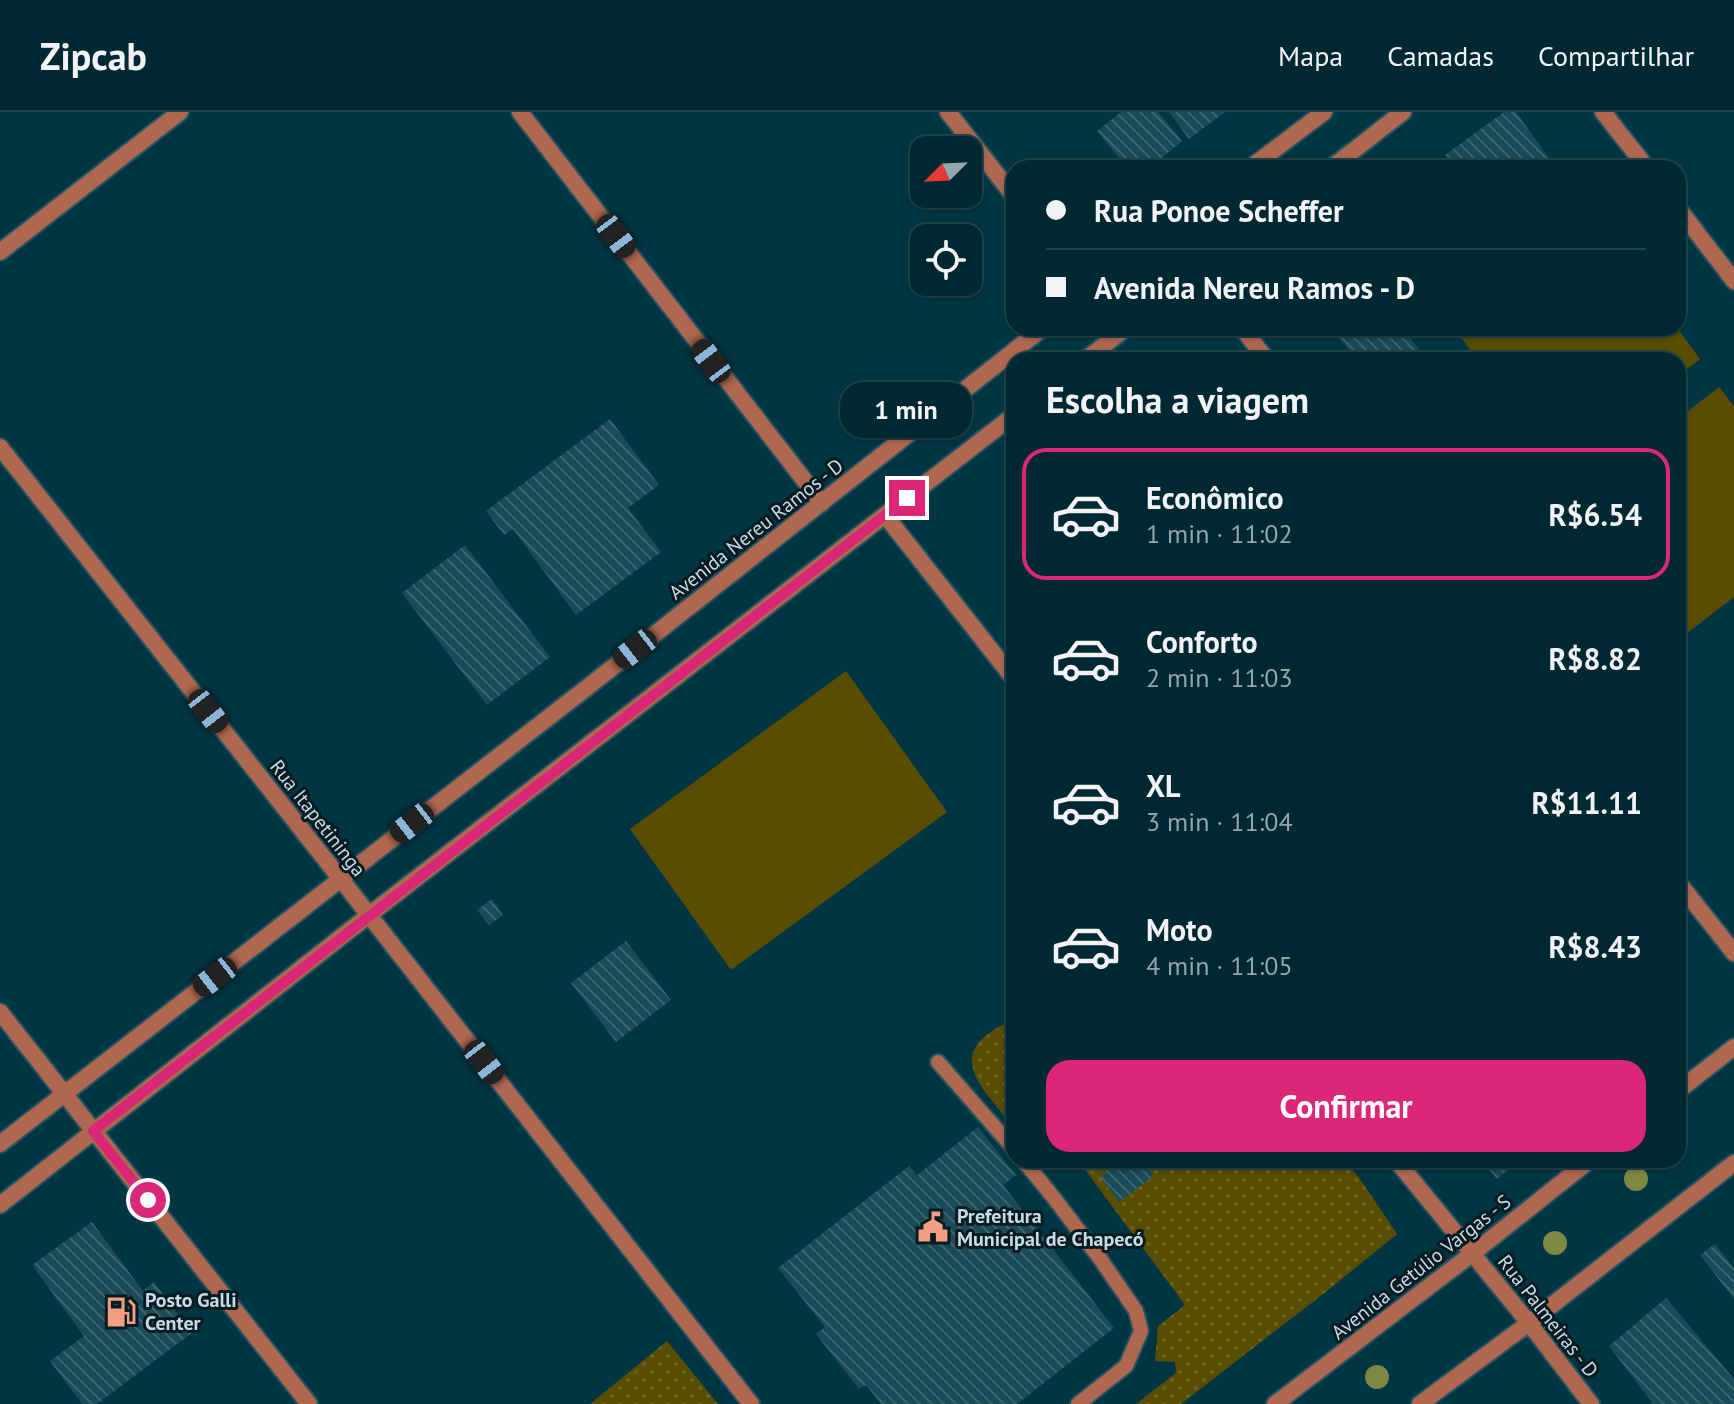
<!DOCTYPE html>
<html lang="pt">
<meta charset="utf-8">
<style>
body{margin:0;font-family:"PT Sans",sans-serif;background:#0e343e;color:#f1f3f6;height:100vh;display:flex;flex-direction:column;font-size:30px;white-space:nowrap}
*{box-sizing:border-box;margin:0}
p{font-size:26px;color:#95a6ac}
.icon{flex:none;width:44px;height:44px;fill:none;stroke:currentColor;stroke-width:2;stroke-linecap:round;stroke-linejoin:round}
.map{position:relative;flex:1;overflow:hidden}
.details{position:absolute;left:1006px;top:240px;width:680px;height:816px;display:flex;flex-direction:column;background:#002832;border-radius:24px;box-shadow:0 2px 6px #0004,0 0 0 2px #22444d}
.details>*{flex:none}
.banner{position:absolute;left:1006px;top:48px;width:680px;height:176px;border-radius:24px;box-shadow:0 2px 6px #0004,0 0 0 2px #22444d;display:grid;align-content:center;height:176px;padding:0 40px;background:#002832}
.needle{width:52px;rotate:246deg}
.buttons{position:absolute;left:910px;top:24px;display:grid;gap:16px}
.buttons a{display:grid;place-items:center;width:72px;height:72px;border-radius:16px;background:#002832;box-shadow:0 2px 6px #0004,0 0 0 2px #22444d;font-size:40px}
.end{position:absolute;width:36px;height:36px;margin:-18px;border:10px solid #db2777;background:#fff;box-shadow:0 0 0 4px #fff}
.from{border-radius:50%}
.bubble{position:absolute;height:56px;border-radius:24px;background:#002832;box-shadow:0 2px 6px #0004,0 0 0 2px #22444d;font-size:26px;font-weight:700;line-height:56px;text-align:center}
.car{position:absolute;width:24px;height:48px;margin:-24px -12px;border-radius:10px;box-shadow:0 0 6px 2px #0007;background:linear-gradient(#222 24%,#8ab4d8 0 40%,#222 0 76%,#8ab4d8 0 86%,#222 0)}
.banner b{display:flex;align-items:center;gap:28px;height:76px;font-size:30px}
.banner b+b{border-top:2px solid #22444d}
.banner i{width:20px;height:20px;background:#f1f3f6}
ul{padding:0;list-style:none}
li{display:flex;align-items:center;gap:24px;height:132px;margin:0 16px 12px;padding:0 24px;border:4px solid transparent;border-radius:24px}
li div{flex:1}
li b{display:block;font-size:30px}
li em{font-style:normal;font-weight:700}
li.selected{border-color:#db2777}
li>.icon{width:72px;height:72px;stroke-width:1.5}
h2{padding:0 40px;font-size:36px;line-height:96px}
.cta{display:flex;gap:16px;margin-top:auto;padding:16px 40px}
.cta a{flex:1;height:92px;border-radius:24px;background:#db2777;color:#fff;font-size:32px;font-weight:700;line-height:92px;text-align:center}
header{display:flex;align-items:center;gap:48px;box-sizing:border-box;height:112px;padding:0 40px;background:#002832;border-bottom:2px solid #22444d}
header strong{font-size:38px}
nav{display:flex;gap:44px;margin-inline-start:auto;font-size:28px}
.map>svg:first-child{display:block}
</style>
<header>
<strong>Zipcab</strong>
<nav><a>Mapa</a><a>Camadas</a><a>Compartilhar</a></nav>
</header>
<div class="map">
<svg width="1734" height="1292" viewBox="0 0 1734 1292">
<defs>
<pattern id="grass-dots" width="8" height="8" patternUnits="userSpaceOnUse" patternTransform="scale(2)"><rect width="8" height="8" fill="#594d00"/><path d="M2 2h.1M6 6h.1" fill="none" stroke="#6f6625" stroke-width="1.8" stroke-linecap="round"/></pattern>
<pattern id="building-back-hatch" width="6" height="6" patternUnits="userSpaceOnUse" patternTransform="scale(2)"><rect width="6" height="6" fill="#1a4b58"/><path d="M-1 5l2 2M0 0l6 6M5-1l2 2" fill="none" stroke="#3a6470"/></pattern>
</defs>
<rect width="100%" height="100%" fill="#003643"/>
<!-- grass -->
<path fill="url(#grass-dots)" d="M1008,910h6v106c-31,-41 -74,-73 -6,-106z
M1078,1048h266l16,19 37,55 -70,57 -146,113h-45l40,-31 -1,-11 -20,-1 3,-35 27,-21z
M667,1229l51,63h-128z"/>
<!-- pitch -->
<path fill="#594d00" d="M1454,216h223l23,31 -22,17v-16h-200z
M1719,275l15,19v191l-48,37 -8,-10v-205z
M846,559l101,141 -216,158 -101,-141z"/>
<!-- building -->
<path fill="url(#building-back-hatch)" d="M1121,0h37l24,29 -32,27h-23l-30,-37z
M1169,0h56l-36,27z
M1504,0h12l40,56h-102l-9,-13z
M1331,216h71l17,21 -14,11h-48z
M610,307l49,66 -31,23 33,44 -85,63 -63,-86 -9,6 -18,-24z
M465,433l85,112 -63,48 -85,-112z
M492,787l11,16 -14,10 -12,-15z
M626,829l45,59 -55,42 -45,-59z
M978,1015l38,48 -13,10 111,143 -97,76h-136l-15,-19 -7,4 -43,-55 9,-7 -47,-59 131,-102 8,9z
M1124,1048h19l11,16 -35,26 -19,-25z
M1481,1048h39l-23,19z
M92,1110l51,69 11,-9 38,51 -95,71h-15l-32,-43 34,-25 -52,-71z
M1715,1132l19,24v31l-34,-44z
M1666,1186l68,81v25h-81l-44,-58z"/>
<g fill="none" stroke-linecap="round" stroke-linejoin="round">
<!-- service casing -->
<g stroke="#235460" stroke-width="18">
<path id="service" d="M938,950l76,87
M1023,1048l31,38 47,62 35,51 5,20 -15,35 -48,38"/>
</g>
<!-- minor casing -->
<g stroke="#235460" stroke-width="20">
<path id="minor" d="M520,0l302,391
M948,0l66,84
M1603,0l44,56
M1678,96l56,73
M0,140l180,-140
M1242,216l25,32
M0,335l369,468 382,489
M885,403l129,164
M1678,770l56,71
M0,900l309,392
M1396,1048l133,163 62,81"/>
</g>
<!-- tertiary casing -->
<g stroke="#235460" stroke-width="20">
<path id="tertiary" d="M1250,56l74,-56
M1331,56l72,-56
M1085,248l41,-32
M1678,979l56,-44
M0,1032l589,-458 454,-358
M0,1093l369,-290 645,-500
M1275,1292l198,-151 117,-93
M1420,1292l109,-81 205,-160"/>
</g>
<!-- service -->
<use href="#service" stroke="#af6750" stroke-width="14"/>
<!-- minor -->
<use href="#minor" stroke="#af6750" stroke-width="16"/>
<!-- tertiary -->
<use href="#tertiary" stroke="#af6750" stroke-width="16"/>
</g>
<!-- trees -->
<g fill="#7d8843">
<circle cx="1636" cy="1067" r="12"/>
<circle cx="1555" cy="1131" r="12"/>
<circle cx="1377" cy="1265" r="12"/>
</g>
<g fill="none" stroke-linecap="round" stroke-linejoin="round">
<!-- route -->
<path stroke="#db2777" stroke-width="10" d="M148,1088l-55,-69 814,-633"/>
</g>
<!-- icons -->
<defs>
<g id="civic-bare" transform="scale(2.4)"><path d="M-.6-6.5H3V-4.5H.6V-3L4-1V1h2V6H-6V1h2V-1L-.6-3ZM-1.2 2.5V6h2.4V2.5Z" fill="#f39f83" stroke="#071b20" stroke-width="2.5" paint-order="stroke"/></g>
<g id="fuel-bare" transform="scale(2.4)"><path d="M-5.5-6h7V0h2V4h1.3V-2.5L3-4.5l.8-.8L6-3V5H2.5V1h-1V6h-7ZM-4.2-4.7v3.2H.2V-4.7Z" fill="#f39f83" stroke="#071b20" stroke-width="2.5" paint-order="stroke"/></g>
</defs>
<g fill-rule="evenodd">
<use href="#civic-bare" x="933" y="1115"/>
<use href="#fuel-bare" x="121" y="1200"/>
</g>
<g text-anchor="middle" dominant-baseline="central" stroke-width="6" stroke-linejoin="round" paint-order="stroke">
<!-- street labels -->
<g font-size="20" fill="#c5dee6" stroke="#071b20">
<text transform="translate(756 417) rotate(-38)">Avenida Nereu Ramos - D</text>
<text transform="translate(318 706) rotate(52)">Rua Itapetininga</text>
<text transform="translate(1421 1155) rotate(-38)">Avenida Getúlio Vargas - S</text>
<text transform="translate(1548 1204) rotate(52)">Rua Palmeiras - D</text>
</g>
<!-- poi labels -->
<g font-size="20" font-weight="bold" fill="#c5dee6" stroke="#071b20" text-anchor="start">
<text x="957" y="1104">Prefeitura<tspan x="957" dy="23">Municipal de Chapecó</tspan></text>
<text x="145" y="1188">Posto Galli<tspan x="145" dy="23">Center</tspan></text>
</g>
</g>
</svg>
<div class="buttons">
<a><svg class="needle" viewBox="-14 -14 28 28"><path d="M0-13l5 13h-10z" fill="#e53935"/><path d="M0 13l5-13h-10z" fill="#95a6ac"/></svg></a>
<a><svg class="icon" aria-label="locate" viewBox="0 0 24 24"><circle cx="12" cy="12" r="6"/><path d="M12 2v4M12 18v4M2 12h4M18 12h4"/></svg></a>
</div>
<i class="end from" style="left:148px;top:1088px"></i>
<i class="end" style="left:907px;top:386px"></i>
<div class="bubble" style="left:840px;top:270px;width:132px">1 min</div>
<i class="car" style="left:616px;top:124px;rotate:143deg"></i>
<i class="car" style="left:711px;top:249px;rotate:323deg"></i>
<i class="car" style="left:635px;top:537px;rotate:232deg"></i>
<i class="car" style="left:208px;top:599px;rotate:142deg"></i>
<i class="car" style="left:412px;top:711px;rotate:232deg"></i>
<i class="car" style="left:215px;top:865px;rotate:232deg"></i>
<i class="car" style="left:484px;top:950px;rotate:142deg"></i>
<div class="banner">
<b><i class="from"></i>Rua Ponoe Scheffer</b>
<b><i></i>Avenida Nereu Ramos - D</b>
</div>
<section class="details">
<h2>Escolha a viagem</h2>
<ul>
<li class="selected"><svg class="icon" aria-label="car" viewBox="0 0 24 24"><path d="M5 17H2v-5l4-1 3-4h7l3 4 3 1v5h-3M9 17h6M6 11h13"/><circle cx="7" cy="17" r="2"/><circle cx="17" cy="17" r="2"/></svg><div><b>Econômico</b><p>1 min · 11:02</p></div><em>R$6.54</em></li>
<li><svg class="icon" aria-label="car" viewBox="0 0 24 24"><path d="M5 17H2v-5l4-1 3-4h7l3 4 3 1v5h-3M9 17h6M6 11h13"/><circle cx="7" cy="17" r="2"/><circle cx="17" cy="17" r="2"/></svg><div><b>Conforto</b><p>2 min · 11:03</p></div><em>R$8.82</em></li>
<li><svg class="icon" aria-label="car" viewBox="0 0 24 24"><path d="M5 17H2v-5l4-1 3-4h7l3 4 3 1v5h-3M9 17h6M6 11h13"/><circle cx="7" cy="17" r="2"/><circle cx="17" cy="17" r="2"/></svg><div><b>XL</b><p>3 min · 11:04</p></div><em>R$11.11</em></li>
<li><svg class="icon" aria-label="car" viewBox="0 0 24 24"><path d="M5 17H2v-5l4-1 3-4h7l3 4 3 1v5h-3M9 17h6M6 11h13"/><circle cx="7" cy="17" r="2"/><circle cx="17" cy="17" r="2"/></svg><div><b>Moto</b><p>4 min · 11:05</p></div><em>R$8.43</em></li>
</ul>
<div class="cta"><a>Confirmar</a></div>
</section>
</div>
